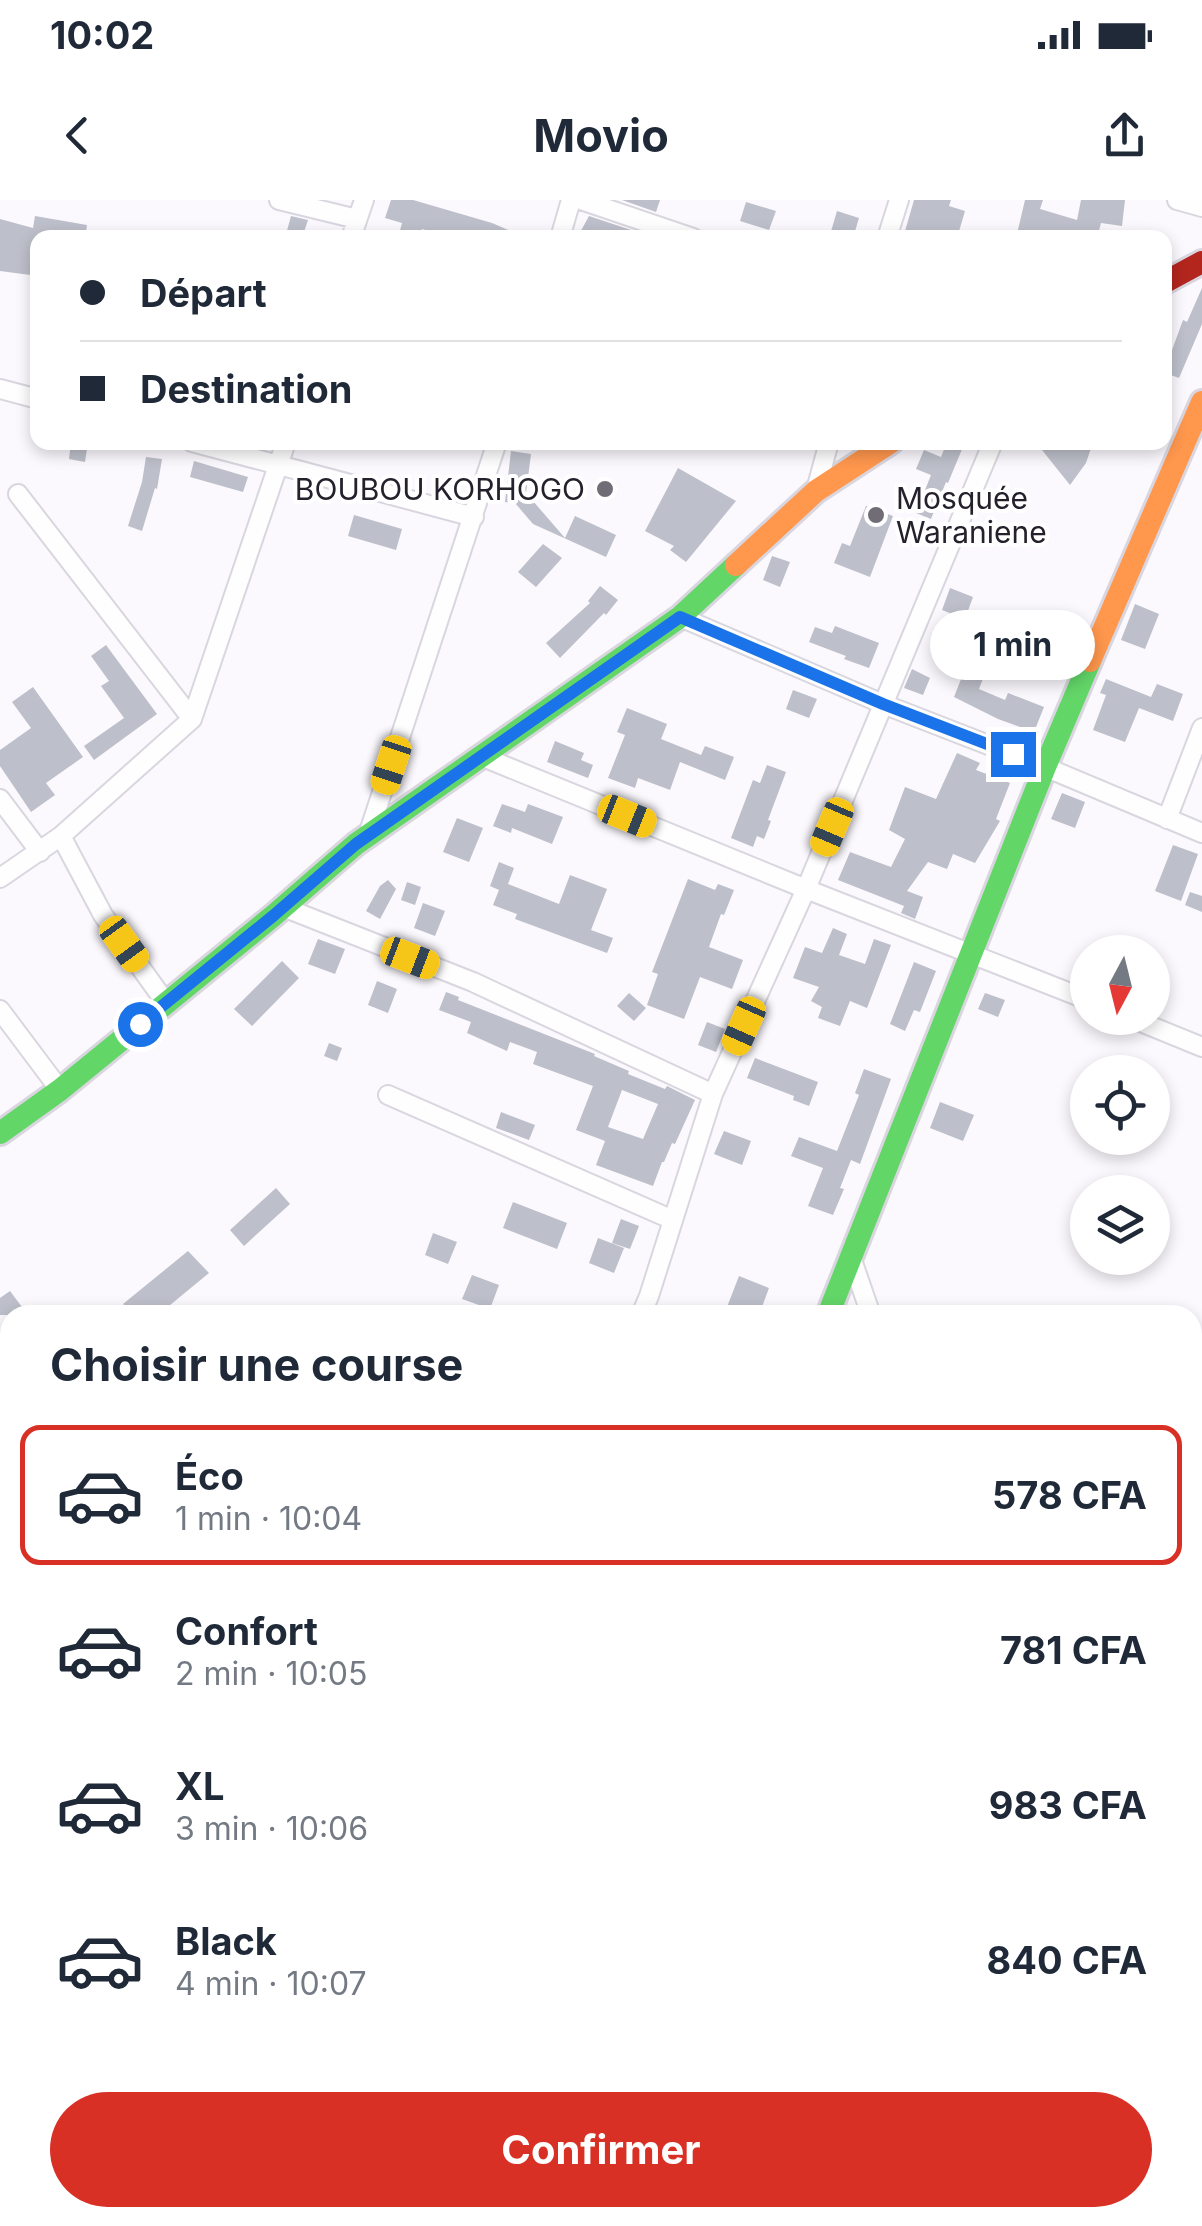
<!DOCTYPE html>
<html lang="fr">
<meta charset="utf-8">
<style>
body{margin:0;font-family:Inter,sans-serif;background:#f2f2f3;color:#1f2937;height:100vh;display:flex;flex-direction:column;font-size:38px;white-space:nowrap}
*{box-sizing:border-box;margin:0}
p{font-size:32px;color:#747a83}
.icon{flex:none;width:55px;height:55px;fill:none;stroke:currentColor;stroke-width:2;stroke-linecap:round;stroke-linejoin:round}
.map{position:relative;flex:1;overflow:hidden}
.panel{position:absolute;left:0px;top:1105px;width:1202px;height:922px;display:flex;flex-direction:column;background:#fff;border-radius:30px 30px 0 0;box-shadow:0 5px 15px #0003}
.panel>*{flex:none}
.hud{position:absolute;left:30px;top:30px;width:1142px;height:220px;border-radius:20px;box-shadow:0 5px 15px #0003;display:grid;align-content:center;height:220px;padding:0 50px;background:#fff}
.needle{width:65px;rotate:187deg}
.tools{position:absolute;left:1070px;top:735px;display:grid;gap:20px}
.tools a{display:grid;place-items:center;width:100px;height:100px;border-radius:50%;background:#fff;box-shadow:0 5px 15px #0003;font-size:50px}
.end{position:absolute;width:45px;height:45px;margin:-22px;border:12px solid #1a73e8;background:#fff;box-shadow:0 0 0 5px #fff}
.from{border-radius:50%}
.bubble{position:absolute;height:70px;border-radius:35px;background:#fff;box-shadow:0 5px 15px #0003;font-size:32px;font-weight:700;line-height:70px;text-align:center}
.car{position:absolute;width:30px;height:60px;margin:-30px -15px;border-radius:12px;box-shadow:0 0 8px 2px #0007;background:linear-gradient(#f5c518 24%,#345 0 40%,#f5c518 0 76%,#345 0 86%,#f5c518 0)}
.hud b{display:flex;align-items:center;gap:35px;height:95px;font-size:38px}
.hud b+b{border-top:2px solid #e0e1e3}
.hud i{width:25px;height:25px;background:#1f2937}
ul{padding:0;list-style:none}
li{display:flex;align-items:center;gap:30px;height:140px;margin:0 20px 15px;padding:0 30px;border:5px solid transparent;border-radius:20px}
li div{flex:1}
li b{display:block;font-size:38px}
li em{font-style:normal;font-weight:700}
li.current{border-color:#d93025}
li>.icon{width:90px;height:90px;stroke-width:1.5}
h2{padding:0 50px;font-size:45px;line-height:120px}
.action{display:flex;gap:20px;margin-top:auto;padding:20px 50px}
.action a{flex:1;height:115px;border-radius:60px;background:#d93025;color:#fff;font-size:40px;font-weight:700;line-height:115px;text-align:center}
.status{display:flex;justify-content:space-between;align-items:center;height:70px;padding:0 50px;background:#fff;direction:ltr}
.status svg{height:28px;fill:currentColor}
header{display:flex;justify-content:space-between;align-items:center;height:130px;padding:0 50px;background:#fff;font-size:45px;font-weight:700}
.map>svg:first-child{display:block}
</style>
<div class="status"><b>10:02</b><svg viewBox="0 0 49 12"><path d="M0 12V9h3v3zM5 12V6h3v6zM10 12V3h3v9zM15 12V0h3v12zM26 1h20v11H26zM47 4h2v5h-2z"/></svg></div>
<header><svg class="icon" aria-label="back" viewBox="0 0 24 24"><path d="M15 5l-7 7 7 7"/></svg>Movio<svg class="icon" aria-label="share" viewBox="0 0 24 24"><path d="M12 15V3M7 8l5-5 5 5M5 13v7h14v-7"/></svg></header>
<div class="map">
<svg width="1202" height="2026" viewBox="0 0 1202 2026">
<rect width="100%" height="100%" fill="#fbf9fe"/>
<!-- building -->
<path fill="#bdbfca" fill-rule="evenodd" d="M391,0h22l79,23 35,15h-75l-30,-9 -2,9h-22l4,-15 -17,-5z
M622,0h38l-4,12z
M914,0h37l-2,6 16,5 -8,27h-54z
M1025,0h18l-3,9 37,11 4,-20h44l-3,26 -21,-3 -4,15h-81z
M746,2l30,9 -7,19 -29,-9z
M837,11l22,7 -6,20h-24z
M35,16l52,9 -2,13h-47v38l-38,-5v-52l33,9z
M291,16l17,4 -6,18h-17z
M589,16l60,20 -1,2h-71z
M1202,88v36l-23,54 -14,-5v-30l7,7 11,-30 4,2z
M71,242h17l-3,20 -16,-3z
M947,242h18l-17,41 -2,-1 -15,37 -15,-6 15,-38 -15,-6 8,-19 17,7z
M1050,242h43l-7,21 -16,22 -28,-35z
M511,251l20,3 -5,39 39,45 10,-22 41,19 -10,22 -73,-33 -18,-21 -10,-1z
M146,257l16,2 -5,30 -2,-1 -13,43 -14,-5 14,-44z
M194,261l54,16 -5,15 -53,-15z
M678,268l58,33 -50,61 -16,-12 4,-4 -29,-15z
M866,306l27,10 -23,61 -36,-14 8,-20 8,3z
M354,315l48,14 -6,21 -48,-14z
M543,344l19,14 -26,29 -18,-15z
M772,356l18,6 -10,25 -17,-7z
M600,386l18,14 -12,15 -2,-2 -44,45 -14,-15 44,-40 -2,-2z
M950,388l23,9 -8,22 -23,-9z
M1135,404l24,10 -14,35 -24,-9z
M835,426l44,17 -10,25 -25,-9 2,-3 -37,-14 6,-15 17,6z
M979,433l19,7 -19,49 26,11 3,-7 36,14 -10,25 -36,-13 -44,-22z
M106,445l51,69 -63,46 -10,-14 40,-28 -23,-32 8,-5 -18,-25z
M912,469l18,9 -7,17 -19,-7z
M1106,479l45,18 6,-13 26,10 -10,27 -34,-13 -14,34 -32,-12 13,-35 -6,-2z
M33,487l50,70 -37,26 9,12 -24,17 -31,-46v-16l31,-22 -19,-26z
M793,490l24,9 -8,19 -23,-9z
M627,508l40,16 -6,15 40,16 4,-9 29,11 -9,23 -45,-18 -10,28 -32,-12 -3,10 -27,-10 17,-43 -8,-3z
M555,541l29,12 -3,7 12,5 -5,13 -41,-16z
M957,553l23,10 -4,7 34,13 -14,36 4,2 -25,42 -22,-9 -6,15 -19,-7 -21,29 16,6 -8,22 -14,-6 3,-7 -66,-26 12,-28 41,15 14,-28 -16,-9 16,-43 31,12z
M767,565l19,7 -18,48 3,1 -7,18 -7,-3 -4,11 -22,-9 22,-58 7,3z
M1062,593l23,9 -10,26 -24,-9z
M502,604l23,8 3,-8 35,13 -11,27 -40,-16 -1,5 -18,-7z
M457,618l26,10 -14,34 -26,-10z
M1173,645l25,9 -17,47 -26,-10z
M499,662l15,6 -6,16 51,20 11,-29 37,14 -16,41 22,8 -6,15 -92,-34 2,-5 -24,-9 6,-15 -9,-4z
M688,679l27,11 3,-6 16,6 -10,25 -3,-1 -12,33 34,13 -11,29 -32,-12 -16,42 -37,-14 11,-31 -6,-2z
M388,680l8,9 -16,30 -14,-8 14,-25z
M407,682l14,5 -6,18 -14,-5z
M1190,692l12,4v16l-17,-7z
M423,703l22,8 -10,25 -21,-8z
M833,728l14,6 -8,21 26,9 9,-25 17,6 -24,63 -17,-7 -10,25 -22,-8 4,-11 -11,-6 8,-14 -26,-9 12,-31 17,6z
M318,739l27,10 -10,25 -27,-10z
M282,761l17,17 -47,48 -18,-17z
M914,762l22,9 -16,41 -6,-2 -9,21 -15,-7z
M377,781l20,8 -9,24 -20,-8z
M446,792l13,5 -1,3 137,54 -1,2 35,15 -1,3 37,15 2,-3 28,14 -20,44 -3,-1 -8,19h-2l-9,24 -57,-21 9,-24 -29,-11 17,-44 -60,-22 4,-12 -27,-10 -3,9 -40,-18 4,-11 -32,-12zM622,890l36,14 -15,35 -35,-12z
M629,793l17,15 -12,13 -17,-15z
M985,793l20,7 -7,17 -20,-8z
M707,822l18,7 -9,23 -18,-7z
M329,843l13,5 -5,13 -13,-5z
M755,858l63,24 -9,24 -16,-6 1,-4 -47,-18z
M864,869l27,10 -31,85 -9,-4 -11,28 4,1 -11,26 -25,-9 15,-38 -32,-12 8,-19 38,14 22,-56 -4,-2z
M940,902l34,13 -11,26 -33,-13z
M501,912l34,13 -6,15 -33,-12z
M724,931l27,10 -9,24 -28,-11z
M276,988l14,16 -46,42 -14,-16z
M513,1002l54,21 -10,26 -54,-21z
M621,1019l18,7 -9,23 -18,-6z
M433,1033l24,9 -9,22 -23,-9z
M598,1038l26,10 -10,25 -25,-10z
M188,1051l21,22 -51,42h-24l-11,-11z
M472,1075l27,10 -9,24 -28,-10z
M739,1076l30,12 -10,27h-12l-20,-8z
M10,1091l18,24h-28v-17z"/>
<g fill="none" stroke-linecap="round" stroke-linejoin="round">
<!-- street casing -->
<g stroke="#d9d6df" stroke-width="22">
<path id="street" d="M279,0l78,19
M581,0l112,38
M1177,0l25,7
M351,38l13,-38
M560,38l11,-38
M887,38l12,-38
M0,189l38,10
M192,242l282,75
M816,290l13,-48
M18,294l174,225
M680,417l203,87 162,63 157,66
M483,557l323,132 282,111
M0,599l40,53
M1167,619l35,-91
M368,635l129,-393
M61,636l42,79 63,88
M0,678l61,-42 131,-117 94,-277
M283,707l190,75 240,112
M0,810l60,80
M1131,818l71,29
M388,895l285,125
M852,1060l19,55
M641,1115l8,-19 64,-202 93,-205 187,-447
M1192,1255l10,-27
M0,1887l10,6
M141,2018l3,8"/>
</g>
<!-- fast casing -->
<g stroke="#d9d6df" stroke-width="28">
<path id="fast" d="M0,933l60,-43 213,-174 83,-72 324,-227 56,-52
M828,1115l217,-548 45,-106"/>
</g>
<!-- slow casing -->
<g stroke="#d9d6df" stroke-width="28">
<path id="slow" d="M736,365l80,-74 75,-49
M1090,461l112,-259"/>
</g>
<!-- jam casing -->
<g stroke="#d9d6df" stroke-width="28">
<path id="jam" d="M1165,82l37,-20"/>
</g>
<!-- street -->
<use href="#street" stroke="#fefeff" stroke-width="18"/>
<!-- fast -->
<use href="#fast" stroke="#63d668" stroke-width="22"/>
<!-- slow -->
<use href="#slow" stroke="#ff974d" stroke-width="22"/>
<!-- jam -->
<use href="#jam" stroke="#b3261e" stroke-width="22"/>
</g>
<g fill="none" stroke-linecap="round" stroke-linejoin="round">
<!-- route -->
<path stroke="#1a73e8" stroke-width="12" d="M140,824l133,-108 83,-72 324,-227 203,87 130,50"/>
</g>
<!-- markers -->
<g fill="#706d76" stroke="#fff" stroke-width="4">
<circle cx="605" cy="289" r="10"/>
<circle cx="876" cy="315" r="10"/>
</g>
<g text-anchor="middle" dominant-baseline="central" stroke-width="8" stroke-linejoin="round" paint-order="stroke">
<!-- poi labels -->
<g font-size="30" fill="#25212c" stroke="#fff" text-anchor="end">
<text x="585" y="289">BOUBOU KORHOGO</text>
<text x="896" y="298" text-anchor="start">Mosquée<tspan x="896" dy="34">Waraniene</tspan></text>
</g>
</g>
</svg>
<div class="tools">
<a><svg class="needle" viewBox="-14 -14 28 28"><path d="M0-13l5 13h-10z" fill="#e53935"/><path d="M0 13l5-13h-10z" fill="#747a83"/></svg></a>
<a><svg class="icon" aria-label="locate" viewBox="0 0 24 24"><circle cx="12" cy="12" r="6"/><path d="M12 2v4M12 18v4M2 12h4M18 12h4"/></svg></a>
<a><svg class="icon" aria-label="layers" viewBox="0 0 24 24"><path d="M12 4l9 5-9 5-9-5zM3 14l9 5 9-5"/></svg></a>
</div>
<i class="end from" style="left:140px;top:824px"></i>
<i class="end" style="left:1013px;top:554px"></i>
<div class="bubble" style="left:930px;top:410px;width:165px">1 min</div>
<i class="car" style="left:391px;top:565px;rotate:198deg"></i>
<i class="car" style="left:627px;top:616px;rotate:112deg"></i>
<i class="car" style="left:832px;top:627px;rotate:203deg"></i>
<i class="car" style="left:124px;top:744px;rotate:144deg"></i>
<i class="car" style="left:410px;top:758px;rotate:111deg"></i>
<i class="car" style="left:744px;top:826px;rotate:204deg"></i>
<div class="hud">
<b><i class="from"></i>Départ</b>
<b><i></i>Destination</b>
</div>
<section class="panel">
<h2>Choisir une course</h2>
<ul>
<li class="current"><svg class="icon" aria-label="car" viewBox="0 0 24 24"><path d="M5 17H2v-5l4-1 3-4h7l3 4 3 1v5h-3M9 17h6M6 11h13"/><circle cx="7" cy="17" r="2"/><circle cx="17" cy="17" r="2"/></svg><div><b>Éco</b><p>1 min · 10:04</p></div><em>578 CFA</em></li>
<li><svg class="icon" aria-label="car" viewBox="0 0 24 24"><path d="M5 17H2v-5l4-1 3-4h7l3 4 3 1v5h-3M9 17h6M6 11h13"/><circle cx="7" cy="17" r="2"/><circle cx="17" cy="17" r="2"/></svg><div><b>Confort</b><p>2 min · 10:05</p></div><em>781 CFA</em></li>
<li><svg class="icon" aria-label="car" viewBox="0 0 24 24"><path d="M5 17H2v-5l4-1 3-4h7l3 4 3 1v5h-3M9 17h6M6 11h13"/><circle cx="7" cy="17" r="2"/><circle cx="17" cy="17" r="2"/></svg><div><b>XL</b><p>3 min · 10:06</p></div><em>983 CFA</em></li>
<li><svg class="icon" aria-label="car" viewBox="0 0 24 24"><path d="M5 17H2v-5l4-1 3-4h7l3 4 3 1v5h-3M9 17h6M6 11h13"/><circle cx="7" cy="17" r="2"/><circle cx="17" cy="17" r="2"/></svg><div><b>Black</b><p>4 min · 10:07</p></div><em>840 CFA</em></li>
</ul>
<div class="action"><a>Confirmer</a></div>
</section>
</div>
